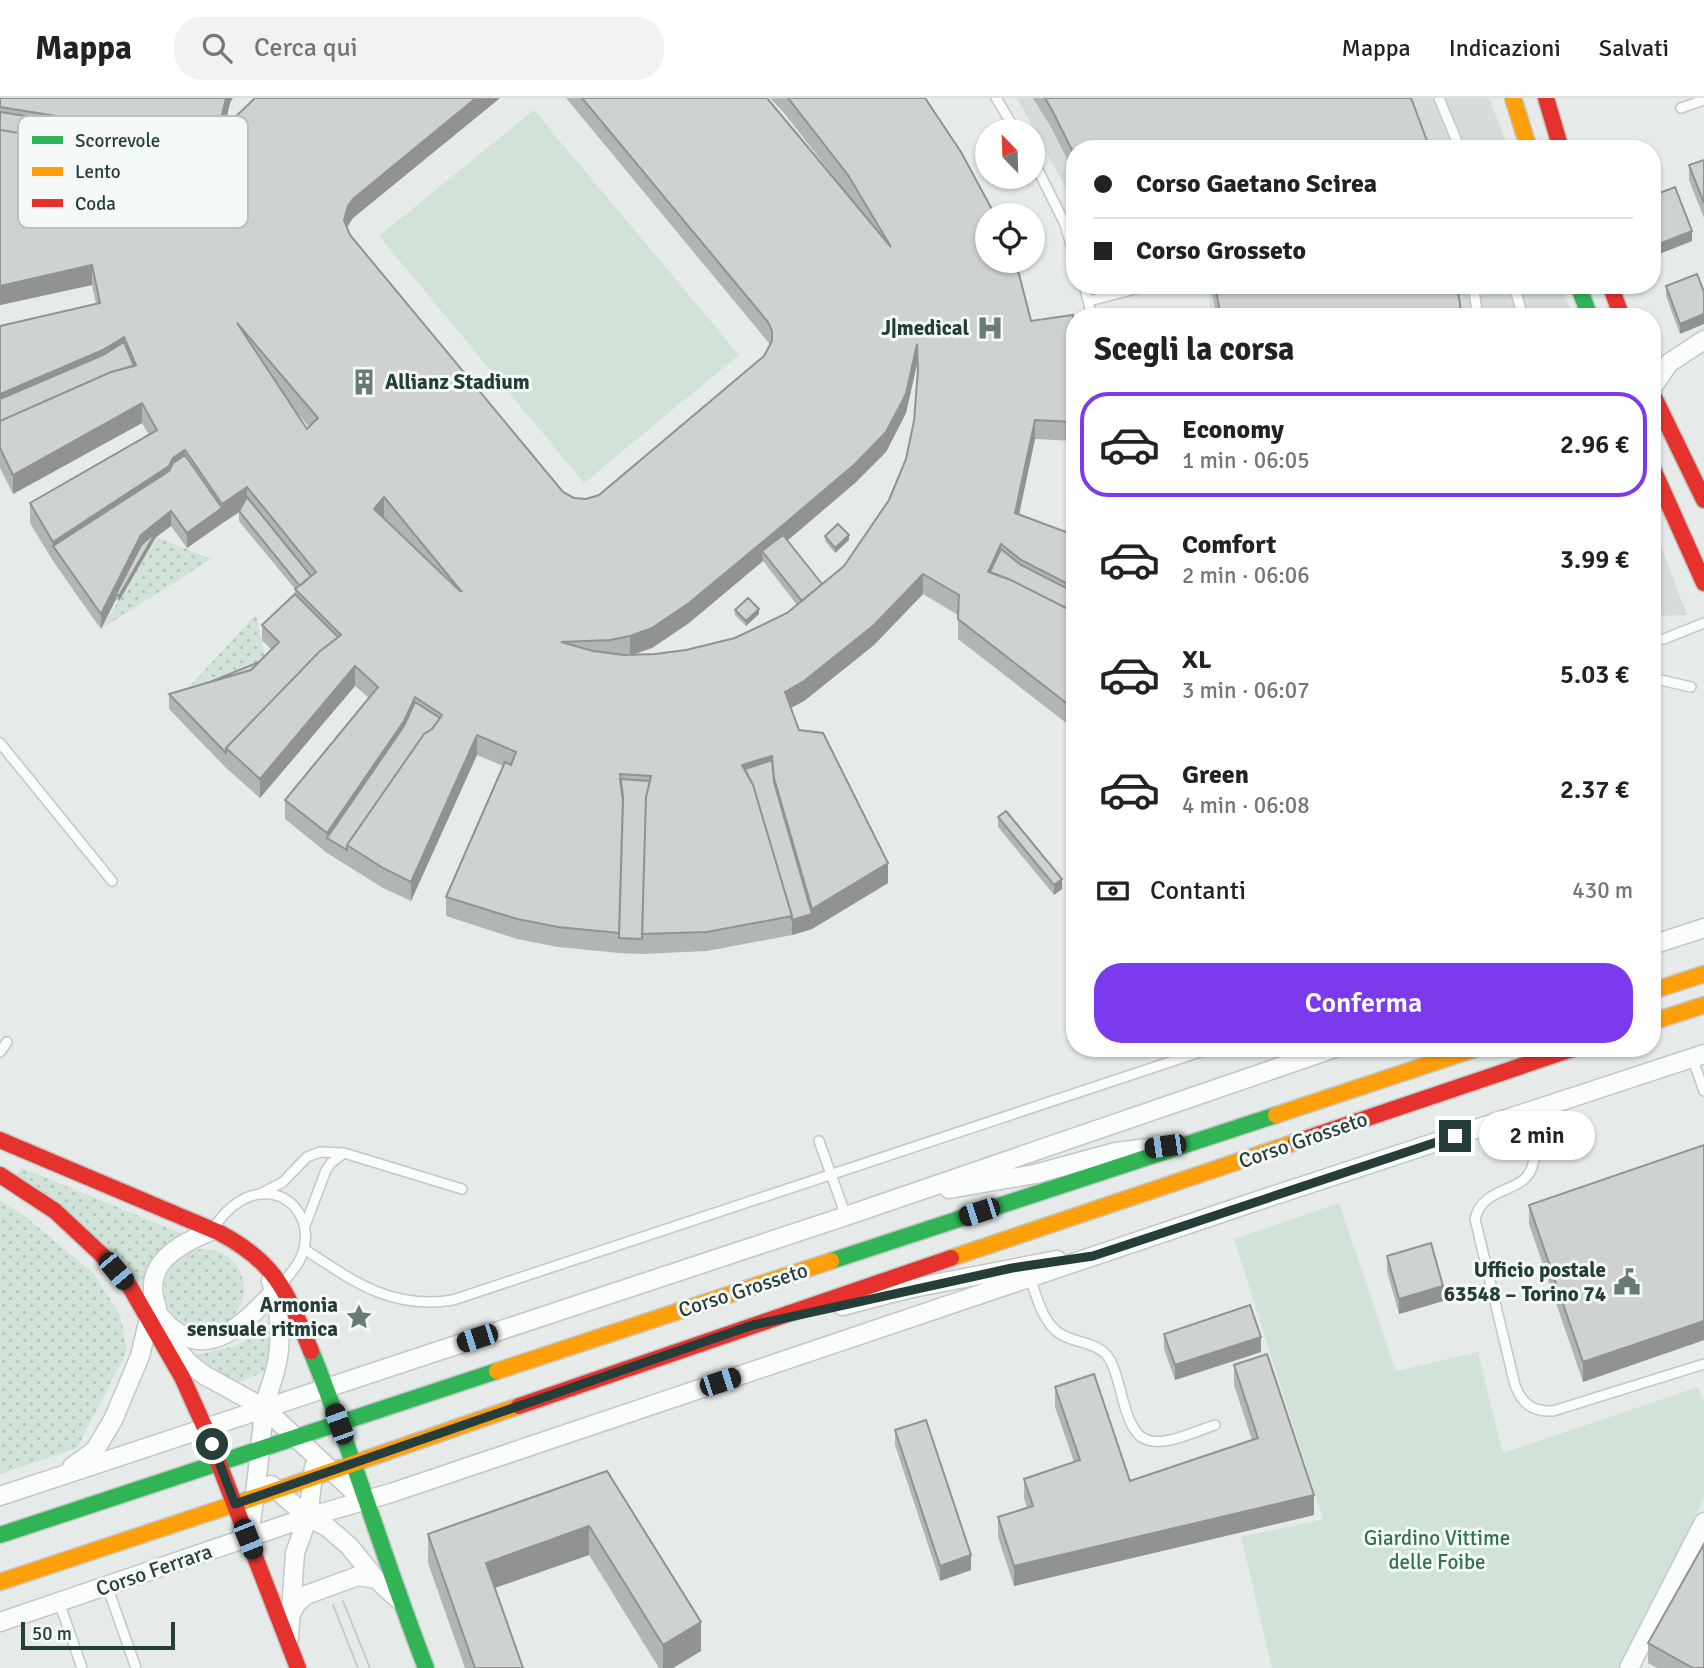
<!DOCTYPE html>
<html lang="it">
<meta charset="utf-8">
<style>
body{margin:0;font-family:Signika,sans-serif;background:#f2f2f2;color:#222;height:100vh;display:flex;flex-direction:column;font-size:26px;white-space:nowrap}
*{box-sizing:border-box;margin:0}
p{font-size:23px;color:#767676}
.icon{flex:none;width:38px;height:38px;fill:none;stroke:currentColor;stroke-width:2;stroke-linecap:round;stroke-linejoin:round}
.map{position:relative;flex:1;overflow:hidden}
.drawer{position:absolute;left:1066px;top:210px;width:595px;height:749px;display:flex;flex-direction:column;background:#fff;border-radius:28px;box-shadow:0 2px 5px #0004}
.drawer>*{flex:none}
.banner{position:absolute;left:1066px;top:42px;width:595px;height:154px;border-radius:28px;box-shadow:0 2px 5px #0004;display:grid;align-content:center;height:154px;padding:0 28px;background:#fff}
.needle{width:46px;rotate:337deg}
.buttons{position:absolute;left:975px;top:21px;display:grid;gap:14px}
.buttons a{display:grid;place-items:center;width:70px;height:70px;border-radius:50%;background:#fff;box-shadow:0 2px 5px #0004;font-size:35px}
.scale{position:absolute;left:21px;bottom:18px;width:154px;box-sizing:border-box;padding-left:7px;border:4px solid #253e3a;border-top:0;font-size:19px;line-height:24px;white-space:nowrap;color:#253e3a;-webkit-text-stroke:5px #f5f9f8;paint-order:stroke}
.end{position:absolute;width:32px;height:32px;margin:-16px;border:9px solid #253e3a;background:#fff;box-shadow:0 0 0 4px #fff}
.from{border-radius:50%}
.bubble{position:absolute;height:49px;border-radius:24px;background:#fff;box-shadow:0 2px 5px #0004;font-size:23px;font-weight:600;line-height:49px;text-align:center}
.car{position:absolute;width:21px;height:42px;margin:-21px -10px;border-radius:9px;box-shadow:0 0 5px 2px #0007;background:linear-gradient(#222 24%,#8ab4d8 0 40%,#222 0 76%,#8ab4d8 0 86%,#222 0)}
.banner b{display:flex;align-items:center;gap:24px;height:66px;font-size:26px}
.banner b+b{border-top:2px solid #e0e0e0}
.banner i{width:18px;height:18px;background:#222}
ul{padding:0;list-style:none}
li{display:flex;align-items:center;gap:21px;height:105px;margin:0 14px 10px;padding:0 14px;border:4px solid transparent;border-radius:28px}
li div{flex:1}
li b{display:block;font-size:26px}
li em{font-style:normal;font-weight:600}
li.on{border-color:#7c3aed}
li>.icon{width:63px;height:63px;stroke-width:1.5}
h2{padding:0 28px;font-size:32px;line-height:84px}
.pay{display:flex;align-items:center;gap:18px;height:77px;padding:0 28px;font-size:26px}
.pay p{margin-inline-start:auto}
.cta{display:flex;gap:14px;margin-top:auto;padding:14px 28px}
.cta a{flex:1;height:80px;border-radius:28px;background:#7c3aed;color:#fff;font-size:28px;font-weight:600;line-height:80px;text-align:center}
header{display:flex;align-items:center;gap:42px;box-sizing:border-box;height:98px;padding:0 35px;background:#fff;border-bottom:2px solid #e0e0e0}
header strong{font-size:33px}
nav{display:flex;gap:38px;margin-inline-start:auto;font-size:24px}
.search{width:490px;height:63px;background:#f2f2f2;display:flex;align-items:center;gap:18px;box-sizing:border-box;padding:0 24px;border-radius:28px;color:#767676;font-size:26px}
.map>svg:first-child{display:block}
</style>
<header>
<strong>Mappa</strong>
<div class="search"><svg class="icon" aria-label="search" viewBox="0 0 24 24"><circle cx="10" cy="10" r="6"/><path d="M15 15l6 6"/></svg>Cerca qui</div>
<nav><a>Mappa</a><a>Indicazioni</a><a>Salvati</a></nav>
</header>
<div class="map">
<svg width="1704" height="1570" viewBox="0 0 1704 1570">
<defs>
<pattern id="grass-dots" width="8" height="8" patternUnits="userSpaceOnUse" patternTransform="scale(1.75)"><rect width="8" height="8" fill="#d1e3d8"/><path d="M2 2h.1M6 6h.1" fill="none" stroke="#b3c4ba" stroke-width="1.8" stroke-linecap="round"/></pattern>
</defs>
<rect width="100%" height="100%" fill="#e6ebe9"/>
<!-- built -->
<path fill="#d5dcd9" d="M1017,0h472l20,51h-435v54z
M1208,187h353l12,32h-362z
M1652,425l35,92 -35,1z"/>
<!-- grass -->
<path fill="url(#grass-dots)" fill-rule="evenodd" d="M203,399l19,26 -35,25 -16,-22 -14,11 54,22 -110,70 -34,-47 115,-77zM156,440l-48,80h-1l34,-68z
M295,511l22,23 -108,118 -40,-41 87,-95 11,54 11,-12 -16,-16z
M22,1070l161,66c-26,14 -34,26 -42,54l-124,-114z
M0,1102l27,18 66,55 27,41 7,37 -50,97 -77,26z
M164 1191a40 40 0 1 1 80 0a40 40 0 1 1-80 0Z
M272,1231l-1,30 -5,12 -31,13 -40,-29 40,-9z"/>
<!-- green -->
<path fill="#d1e3d8" d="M534,12l205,245 -155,128 -205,-247z
M1339,1105l57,168 82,-19 25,101 195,-66 6,16v95l-83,170h-349l-31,-131 82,-18 -89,-280z"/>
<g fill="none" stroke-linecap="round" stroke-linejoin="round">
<!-- lane casing -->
<g stroke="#c3c8c6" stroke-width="12">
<path id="lane" d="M996,0l20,33
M1439,0l21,51
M1681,10l23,-8
M1032,60l33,66 9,32
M1084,187l8,32
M1473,187l5,32
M1514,187l9,32
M1089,203l62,-16
M1652,542l12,-1 40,-16
M1652,580l39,9
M0,645l112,138
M0,954l7,-10
M1692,959l12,34
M1523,1015c4,13 10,28 11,42 0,42 -50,26 -59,64l40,166c7,19 18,27 38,26l151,-47
M819,1043l27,75
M260,1096l23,-12 24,-25 13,-5 24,1 118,36
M305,1128l21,-56 5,-7 13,-10
M213,1131c10,-16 27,-33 47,-35 35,-4 55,33 41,63 -4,10 -12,18 -19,27
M304,1151c49,32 87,61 149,51l759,-252
M1030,1180c7,19 12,43 29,55 17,12 39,7 51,27 12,20 13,66 33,78 19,11 52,-7 72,-13
M107,1488l29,82
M59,1504l23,66"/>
</g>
<!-- street casing -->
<g stroke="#c3c8c6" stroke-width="21">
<path id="street" d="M1652,290l17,-25 35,-23
M1652,847l52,-17
M949,1091l86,-15 81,-22 32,-4
M147,1205c10,8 17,20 27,27 41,31 78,-16 105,-43
M842,1208l66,-17 149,-29
M157,1210c-17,-45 22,-63 56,-78
M171,1245l18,20 15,12 60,33 98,91
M72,1369l23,-17 18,-30 27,-64 14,-59
M271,1387l37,32 19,10 22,19 27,33 22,20
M0,1398l846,-280 489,-168
M248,1441c8,-42 11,-84 16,-127 1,-14 8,-28 11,-41 8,-29 5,-62 -4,-90
M291,1516l5,-10 10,-9 52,-19 18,3
M0,1524l308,-105 83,-24 866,-292 447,-147
M289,1541l6,-86 13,-36 6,-50
M1629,1570l75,-146"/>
</g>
<!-- fast casing -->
<g stroke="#c2c8c6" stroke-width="19">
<path id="fast" d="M1578,187l12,32
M831,1163l445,-146
M311,1253c43,104 74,212 115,317
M0,1437l497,-164"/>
</g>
<!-- slow casing -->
<g stroke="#c2c8c6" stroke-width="19">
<path id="slow" d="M1513,0l16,51
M1652,893l52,-17
M1652,924l52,-17
M1276,1017l202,-67
M951,1160l345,-116
M497,1273l334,-110
M0,1484l277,-92 242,-84"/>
</g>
<!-- jam casing -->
<g stroke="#c2c8c6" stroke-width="19">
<path id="jam" d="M1546,0l15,51
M1610,187l12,32
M1652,295l52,107
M1652,369l52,116
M0,1042l220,93c58,31 67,60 91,118
M1296,1044l279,-94
M0,1077l55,36 47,44 28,32 52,90 23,51 93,240
M519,1308l432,-148"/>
</g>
<!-- lane -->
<use href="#lane" stroke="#fbfcfc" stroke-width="9"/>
<!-- street -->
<use href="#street" stroke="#fbfcfc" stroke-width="18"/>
<!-- fast -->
<use href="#fast" stroke="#30b455" stroke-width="16"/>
<!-- slow -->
<use href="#slow" stroke="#ff9f0a" stroke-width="16"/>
<!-- jam -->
<use href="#jam" stroke="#e5322d" stroke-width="16"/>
<!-- tram -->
<path stroke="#c7ccca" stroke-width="2" d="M343,1503l27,67
M333,1507l25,63"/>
</g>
<!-- wall -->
<path fill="#b1b5b4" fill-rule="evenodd" d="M0,0l230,5 -10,43 35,-48h245l-147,120 -6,10 3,7 213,257 11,6 12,1 13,-4 165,-139 6,-10 -2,-4 -14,-17 -188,-227h201l84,101 -67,-86 -14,-15h155l106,223 43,16v104l-39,-2 -16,76 55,20v194l-116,-90v-24l-35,-21 -49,51 -70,56 -13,7 8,22 89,153 -76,46 -20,6 -85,16 -65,3 -23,-1 -61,-6 -41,-8 -71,-23v-19l57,-131 -26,-11 -66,146 -28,-13 -56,-35 -42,-34v-19l84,-102 -14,-12 -95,112 -34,-30 -57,-59v-15l41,-12 49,-20 12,-13 -9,-9v-15l33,-31v-5l-56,-68v-9l-52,36 -16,-22 -15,11 -37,64 -3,-2 -15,30 -48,-68 -23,-38v-20l119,-68 -7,-12 -129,71 -13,-26v-142l96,-22 -4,-19 -92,20zM917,266v12l-3,45 -8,38 -17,41 -45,66 -22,18 -35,-43 68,-58 31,-31 20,-39zM294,311l15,18 -2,2zM763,463l34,44 -10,8 -52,25 -49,12 -31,4 -22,1 19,-7 37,-25z
M1033,0h378l-337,51v24l-22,-44z
M1704,62v58l-15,-38v-15z
M1652,98l40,45 -33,13 -7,-16z
M1212,187h245l5,32h-245l-5,-24z
M1666,188l38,6 -24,42 -14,-38z
M825,438l24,4 -14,13 -10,-12z
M735,512l24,4 -13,12 -11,-11z
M998,719l64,72 -8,6 -56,-68z
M1704,1047v195l-121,42 -54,-158v-19z
M1387,1158l56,45 -44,13 -12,-43z
M1164,1236l97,18 -86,28 -11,-31z
M1234,1267l80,150 -300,71 -16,-49v-20l29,-9 -3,-10v-19l50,-17 -19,-55v-20l75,94 122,-41 -18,-55z
M895,1332l76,140 -31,11 -45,-136z
M607,1373l94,180 -28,17h-14l-70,-113 -94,33 28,80h-58l-37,-105v-29z
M1648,1545l56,25h-47l-9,-5z"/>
<!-- shaded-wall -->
<path fill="#909392" d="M226,0h7l-3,5 -20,83v-20z
M476,0h24l-147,120 -5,7 -4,14v-19l4,-14 5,-7z
M1692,133v10l-33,13v-10z
M92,167v20l-92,20v-19z
M1704,216v10l-24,10v-10z
M124,239v20l-124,57v-20z
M917,246v20l-11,49 -20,39 -31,31 -87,74 -6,-6 1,10 -74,62 -37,25 -22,7v-19z
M142,305v20l-129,71v-19z
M1035,322v19l-20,94v-20z
M185,352v20l-132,76v-4z
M247,389v20l-25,16v-19z
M384,399v20l-10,12v-20z
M222,410v15l-35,25v-15z
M171,413v15l-15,11 -37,64v-5l-3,-2v5l-15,30v-15l40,-79z
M849,437v5l-14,13v-5z
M1001,446v20l-7,14 -6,-6z
M923,476v20l-49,51 -70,56 -19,10v-19z
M759,511v5l-13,12v-5z
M355,568v20l-95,112v-19z
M415,599v19l-88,122v-5z
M477,637v20l-66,146v-19z
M772,658v19l-23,7 -7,-17z
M888,765v20l-76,46 -20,6v-15l20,-6v-5z
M1062,781v10l-8,6v-10z
M1443,1188v15l-44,13v-15z
M1704,1223v19l-121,42v-20z
M1261,1239v15l-86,28v-15z
M1314,1397v20l-300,71v-20z
M589,1428v29l-103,36v-28z
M971,1457v15l-31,11v-15z
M701,1524v29l-28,17h-10v-23z"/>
<!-- building -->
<path fill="#ced2d1" stroke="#909392" stroke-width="2" fill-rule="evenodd" d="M0,0h226l-16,68 21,-45 24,-23h221l-123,101 -5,7 -4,14 6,15 213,257 11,6 12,1 13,-4 165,-139 8,-15v-10l-4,-9 -186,-224h185l124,149 -43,-72 -60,-77h137l36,54 34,63h-8v46h27l5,13 12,47 42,-6 1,22v85l-39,-2 -20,93 59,22v52l-53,-27 -20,-16 -13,28 23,8 63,32v97l-116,-90 1,-24 -36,-21 -49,51 -70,56 -19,11 14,38 24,3 65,130 -76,46 -38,-131 -2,-22 -30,9 11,20 39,131 -85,16 -65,2 4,-137 5,-21 -31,-2 3,22 -4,137 -61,-6 -41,-8 -71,-22 59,-135 6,3 5,-13 -39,-17 -66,147 -28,-14 -36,-23 77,-111 8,-5 10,-14 -27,-18 -11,24 -77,112 -42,-33 93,-113 -23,-21 -95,113 -34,-31 93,-96 22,-17 -46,-46 21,-17 -69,-85 -25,17 -37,-54 -12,8 -4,8 -116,76 -23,-39 127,-73 -15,-27 -129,72 -13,-27v-27l111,-49 25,-7 -12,-28 -21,13 -103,44v-68l100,-23 -8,-38 -92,21v-156l77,12 23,7 5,-30 -24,1 -81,-13zM237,225l81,95 -11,11zM917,246l1,26 -4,51 -8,38 -17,41 -45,66 -57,47 -52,25 -49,12 -31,4 -31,1 -31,-4 -32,-9 49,-2 20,-4 22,-8 37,-25 94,-78 72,-61 31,-32 20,-38zM384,399l77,94h-1l-86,-82z
M1045,0h366l19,51h-356v5l-22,-44z
M0,14l81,13 23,-1 -4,25 -23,-7 -77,-12z
M1704,62v43l-15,-38z
M1675,89l17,44 -33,13 -7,-16v-32z
M1697,176l7,18v22l-24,10 -14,-38z
M1215,187h242l5,32h-241z
M124,244l10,24 -23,6 -111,49v-22l103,-44z
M185,357l37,53 -35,25 -16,-22 -30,24 -40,79 -48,-68 116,-75 4,-8z
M247,399l64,79 -10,9h-2l-60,-74z
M838,426l11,11 -14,13 -10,-12z
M156,434l-37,64 -3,-2 25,-49z
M783,437l39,49 -20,17 -40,-50z
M1001,451l20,16 53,27v20l-63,-32 -21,-8z
M295,496l43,43 -19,15 -93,96v5l-57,-59 82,-24 28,-28 -17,-17z
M748,500l11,11 -13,12 -11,-11z
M259,564l-8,8 -41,12z
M415,604l25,16 -8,11 -8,5 -77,111v5l-20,-12 77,-112z
M772,662l2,22 38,132 -20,6v-4l-39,-131 -8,-16z
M620,681l30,2 -4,16 -4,142 -23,-1 4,-137z
M1006,713l56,68 -8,6 -56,-68z
M1704,1047v176l-121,41 -54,-157z
M1431,1145l12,43 -44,13 -12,-43z
M1250,1207l11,32 -86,28 -11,-31z
M1267,1256l47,141 -300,71 -16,-49 35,-11 -9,-27 56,-19 -25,-73 39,-13 36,107 128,-43 -24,-73z
M926,1322l45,135 -31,11 -45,-136z
M607,1373l94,151 -38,23 -74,-119 -103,37 37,105h-48l-47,-134z
M1704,1446v124h-11l-45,-25z"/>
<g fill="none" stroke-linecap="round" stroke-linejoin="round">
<!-- route -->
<path stroke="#253e3a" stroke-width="9" d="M212,1346l23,60 518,-179 259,-57 81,-12 362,-120"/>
</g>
<!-- icons -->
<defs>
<g id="hospital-bare" transform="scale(2.1)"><path d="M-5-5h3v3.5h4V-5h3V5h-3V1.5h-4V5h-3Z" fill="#697b77" stroke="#f5f9f8" stroke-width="2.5" paint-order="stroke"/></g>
<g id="building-bare" transform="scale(2.1)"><path d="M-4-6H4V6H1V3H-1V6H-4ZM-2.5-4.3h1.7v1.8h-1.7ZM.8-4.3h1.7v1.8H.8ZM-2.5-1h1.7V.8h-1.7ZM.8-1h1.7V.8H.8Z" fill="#697b77" stroke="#f5f9f8" stroke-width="2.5" paint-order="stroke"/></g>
<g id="civic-bare" transform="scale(2.1)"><path d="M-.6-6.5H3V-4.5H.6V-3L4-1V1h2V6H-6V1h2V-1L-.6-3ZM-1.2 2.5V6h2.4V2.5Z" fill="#697b77" stroke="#f5f9f8" stroke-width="2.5" paint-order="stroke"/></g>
<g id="sight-bare" transform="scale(2.1)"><path d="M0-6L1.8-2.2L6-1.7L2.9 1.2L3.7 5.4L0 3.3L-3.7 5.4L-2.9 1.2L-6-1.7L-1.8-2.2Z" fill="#697b77" stroke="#f5f9f8" stroke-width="2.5" paint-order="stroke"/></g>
</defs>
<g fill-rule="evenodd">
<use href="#hospital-bare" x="990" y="230"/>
<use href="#building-bare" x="364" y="284"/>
<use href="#civic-bare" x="1627" y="1184"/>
<use href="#sight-bare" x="359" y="1219"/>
</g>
<g text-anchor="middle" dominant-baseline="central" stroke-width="6" stroke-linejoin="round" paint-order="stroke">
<!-- poi labels -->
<g font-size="21" font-weight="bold" fill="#253e3a" stroke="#f5f9f8" text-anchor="end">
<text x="969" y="230">J|medical</text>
<text x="385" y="284" text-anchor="start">Allianz Stadium</text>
<text x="1606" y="1172">Ufficio postale<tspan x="1606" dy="24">63548 – Torino 74</tspan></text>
<text x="338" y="1207">Armonia<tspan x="338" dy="24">sensuale ritmica</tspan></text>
</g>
<!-- street labels -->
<g font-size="21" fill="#253e3a" stroke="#f5f9f8">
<text transform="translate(1303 1042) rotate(-19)">Corso Grosseto</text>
<text transform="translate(743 1192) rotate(-18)">Corso Grosseto</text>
<text transform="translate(154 1472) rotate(-19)">Corso Ferrara</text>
</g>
<!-- park labels -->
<g font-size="21" fill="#317251" stroke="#f5f9f8">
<text x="1437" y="1440">Giardino Vittime<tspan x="1437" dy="24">delle Foibe</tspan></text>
</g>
</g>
<!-- legend -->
<rect x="18" y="18" width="230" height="112" rx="10" fill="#f5f9f8" stroke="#b7c1bf" stroke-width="2"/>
<rect x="32" y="38" width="31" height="8" fill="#30b455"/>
<rect x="32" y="69" width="31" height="9" fill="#ff9f0a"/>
<rect x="32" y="101" width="31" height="8" fill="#e5322d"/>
<g font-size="19" fill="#253e3a">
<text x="75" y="49">Scorrevole</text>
<text x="75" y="80">Lento</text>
<text x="75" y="112">Coda</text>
</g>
</svg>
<div class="buttons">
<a><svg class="needle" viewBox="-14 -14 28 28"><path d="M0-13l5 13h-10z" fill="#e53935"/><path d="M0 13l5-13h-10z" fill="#767676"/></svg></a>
<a><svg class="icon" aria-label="locate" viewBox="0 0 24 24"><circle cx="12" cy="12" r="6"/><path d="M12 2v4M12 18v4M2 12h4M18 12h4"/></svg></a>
</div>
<div class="scale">50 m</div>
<i class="end from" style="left:212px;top:1346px"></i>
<i class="end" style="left:1455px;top:1038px"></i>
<div class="bubble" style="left:1479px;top:1013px;width:116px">2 min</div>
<i class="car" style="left:1165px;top:1048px;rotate:262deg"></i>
<i class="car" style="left:979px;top:1114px;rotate:252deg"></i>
<i class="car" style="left:116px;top:1173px;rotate:140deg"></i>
<i class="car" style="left:477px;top:1240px;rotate:252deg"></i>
<i class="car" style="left:720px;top:1284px;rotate:72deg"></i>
<i class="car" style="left:339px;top:1326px;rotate:340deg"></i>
<i class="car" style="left:248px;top:1441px;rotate:158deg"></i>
<div class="banner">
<b><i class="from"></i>Corso Gaetano Scirea</b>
<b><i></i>Corso Grosseto</b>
</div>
<section class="drawer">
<h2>Scegli la corsa</h2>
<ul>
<li class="on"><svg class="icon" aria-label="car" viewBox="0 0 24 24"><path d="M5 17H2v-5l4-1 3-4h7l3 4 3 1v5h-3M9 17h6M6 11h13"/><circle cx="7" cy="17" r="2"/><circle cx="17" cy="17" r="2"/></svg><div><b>Economy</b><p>1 min · 06:05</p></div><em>2.96 €</em></li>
<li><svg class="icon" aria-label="car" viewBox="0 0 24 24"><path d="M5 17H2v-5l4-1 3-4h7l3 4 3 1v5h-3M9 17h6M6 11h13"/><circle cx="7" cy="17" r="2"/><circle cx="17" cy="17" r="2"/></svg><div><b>Comfort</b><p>2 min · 06:06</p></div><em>3.99 €</em></li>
<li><svg class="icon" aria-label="car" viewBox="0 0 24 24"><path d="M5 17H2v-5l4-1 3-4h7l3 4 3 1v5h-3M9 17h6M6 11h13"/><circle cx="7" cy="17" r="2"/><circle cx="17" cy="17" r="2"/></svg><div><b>XL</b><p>3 min · 06:07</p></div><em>5.03 €</em></li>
<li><svg class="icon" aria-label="car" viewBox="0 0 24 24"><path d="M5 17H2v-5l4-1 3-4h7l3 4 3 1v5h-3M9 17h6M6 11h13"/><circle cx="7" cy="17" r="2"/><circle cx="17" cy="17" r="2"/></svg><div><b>Green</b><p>4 min · 06:08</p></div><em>2.37 €</em></li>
</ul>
<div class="pay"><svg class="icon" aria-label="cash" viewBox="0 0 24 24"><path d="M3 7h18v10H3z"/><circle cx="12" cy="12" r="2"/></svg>Contanti<p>430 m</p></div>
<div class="cta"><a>Conferma</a></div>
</section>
</div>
